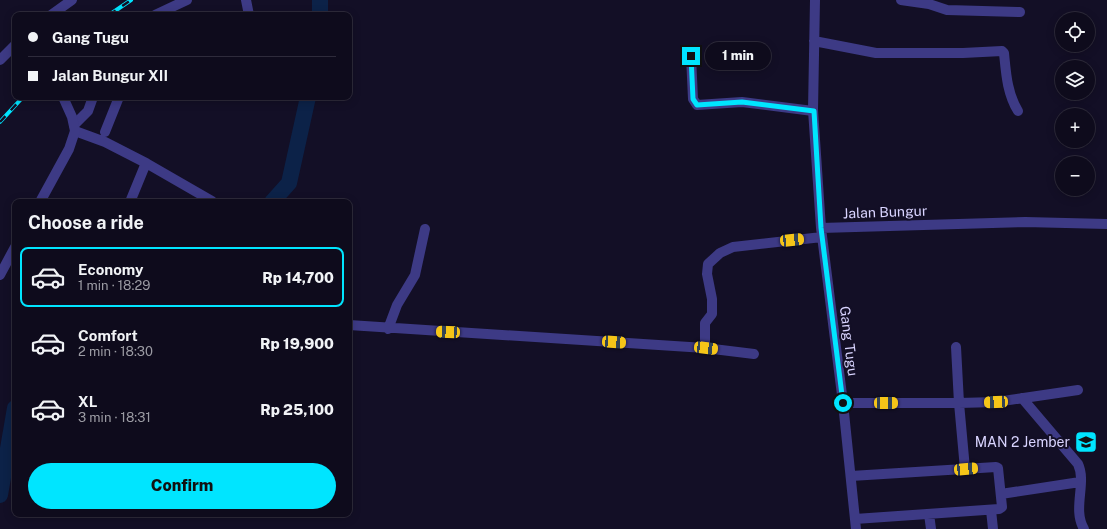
<!DOCTYPE html>
<meta charset="utf-8">
<style>
body{margin:0;font-family:"Public Sans",sans-serif;background:#1c1929;color:#f1f3f6;height:100vh;display:flex;flex-direction:column;font-size:15px;white-space:nowrap}
*{box-sizing:border-box;margin:0}
p{font-size:13px;color:#9b9ba3}
.icon{flex:none;width:22px;height:22px;fill:none;stroke:currentColor;stroke-width:2;stroke-linecap:round;stroke-linejoin:round}
.map{position:relative;flex:1;overflow:hidden}
.sheet{position:absolute;left:12px;top:199px;width:340px;height:318px;display:flex;flex-direction:column;background:#0e0b1c;border-radius:8px;box-shadow:0 2px 10px #0003,0 0 0 1px #2e2b3b}
.sheet>*{flex:none}
.banner{position:absolute;left:12px;top:12px;width:340px;height:88px;border-radius:8px;box-shadow:0 2px 10px #0003,0 0 0 1px #2e2b3b;display:grid;align-content:center;height:88px;padding:0 16px;background:#0e0b1c}
.tools{position:absolute;left:1055px;top:12px;display:grid;gap:8px}
.tools a{display:grid;place-items:center;width:40px;height:40px;border-radius:50%;background:#0e0b1c;box-shadow:0 2px 10px #0003,0 0 0 1px #2e2b3b;font-size:20px}
.end{position:absolute;width:18px;height:18px;margin:-9px;border:5px solid #00e5ff;background:#111;box-shadow:0 0 0 2px #111}
.from{border-radius:50%}
.bubble{position:absolute;height:28px;border-radius:14px;background:#0e0b1c;box-shadow:0 2px 10px #0003,0 0 0 1px #2e2b3b;font-size:13px;font-weight:800;line-height:28px;text-align:center}
.car{position:absolute;width:12px;height:24px;margin:-12px -6px;border-radius:5px;box-shadow:0 0 3px 1px #0007;background:linear-gradient(#f5c518 24%,#345 0 40%,#f5c518 0 76%,#345 0 86%,#f5c518 0)}
.banner b{display:flex;align-items:center;gap:14px;height:38px;font-size:15px}
.banner b+b{border-top:1px solid #2e2b3b}
.banner i{width:10px;height:10px;background:#f1f3f6}
ul{padding:0;list-style:none}
li{display:flex;align-items:center;gap:12px;height:60px;margin:0 8px 6px;padding:0 8px;border:2px solid transparent;border-radius:8px}
li div{flex:1}
li b{display:block;font-size:15px}
li em{font-style:normal;font-weight:800}
li.active{border-color:#00e5ff}
li>.icon{width:36px;height:36px;stroke-width:1.5}
h2{padding:0 16px;font-size:18px;line-height:48px}
.primary-button{display:flex;gap:8px;margin-top:auto;padding:8px 16px}
.primary-button a{flex:1;height:46px;border-radius:24px;background:#00e5ff;color:#111;font-size:16px;font-weight:800;line-height:46px;text-align:center}
.map>svg:first-child{display:block}
</style>
<div class="map">
<svg width="1107" height="529" viewBox="0 0 1107 529">
<rect width="100%" height="100%" fill="#130f26"/>
<g fill="none" stroke-linecap="round" stroke-linejoin="round">
<!-- river -->
<path stroke="#0c2248" stroke-width="16" d="M320,0v15
M272,202l17,-19 19,-86
M0,495l15,-87"/>
<!-- minor -->
<path stroke="#3d3a85" stroke-width="10" d="M246,0l3,15
M815,0l-2,110 8,118 22,175 13,126
M901,0l28,4 18,6 73,2
M155,15l32,-15
M814,41l62,12h87l39,-2 2,2c2,20 3,40 14,58
M691,56l2,43 4,6 45,-3 71,9
M74,125l14,-14 5,-14
M75,131l30,11 41,21 66,38
M105,132l14,-35
M130,202l16,-39
M821,228l204,-6 82,2
M349,325l356,23 49,6
M388,329l9,-24 18,-30 10,-46
M956,347l3,56 6,66
M705,348v-25l7,-9v-15l-5,-25 1,-10 12,-11 13,-6 89,-10
M1022,398l56,66c9,19 -6,45 6,65
M843,403h116l37,-1 82,-12
M851,476l145,-9 2,1 4,39 -3,2 -144,10
M1001,494l79,-12
M991,510l2,19
M929,514l2,15"/>
<!-- tertiary -->
<path stroke="#3d3a85" stroke-width="10" d="M51,15l21,-15
M0,60l15,-15
M40,202l29,-53 6,-18 -3,-14 -9,-20
M0,275l15,-28"/>
<!-- rail casing -->
<g stroke="#00e5ff" stroke-width="4">
<path id="rail" d="M109,15l22,-15
M0,122l23,-25"/>
</g>
<!-- rail -->
<use href="#rail" stroke="#130f26" stroke-width="2.5" stroke-dasharray="8" stroke-linecap="butt"/>
</g>
<g fill="none" stroke-linecap="round" stroke-linejoin="round">
<!-- route -->
<path stroke="#00e5ff" stroke-width="5" d="M691,56l2,43 4,6 45,-3 72,9 7,117 22,175"/>
</g>
<!-- icons -->
<defs>
<g id="school-square" transform="scale(1.15)"><rect x="-9" y="-9" width="18" height="18" rx="4" fill="#00e5ff" stroke="#130f26"/><path d="M0-5L7-2L0 1L-7-2ZM-4 1L0 2.5L4 1V4Q0 6-4 4Z" fill="#111"/></g>
</defs>
<g fill-rule="evenodd">
<use href="#school-square" x="1086" y="442"/>
</g>
<g text-anchor="middle" dominant-baseline="central" stroke-width="4" stroke-linejoin="round" paint-order="stroke">
<!-- street labels -->
<g font-size="14" fill="#d9d4ff" stroke="#130f26">
<text transform="translate(885 212) rotate(-2)">Jalan Bungur</text>
<text transform="translate(849 341) rotate(83)">Gang Tugu</text>
</g>
<!-- poi labels -->
<g font-size="14" fill="#d9d4ff" stroke="#130f26" text-anchor="end">
<text x="1070" y="442">MAN 2 Jember</text>
</g>
</g>
</svg>
<div class="tools">
<a><svg class="icon" aria-label="locate" viewBox="0 0 24 24"><circle cx="12" cy="12" r="6"/><path d="M12 2v4M12 18v4M2 12h4M18 12h4"/></svg></a>
<a><svg class="icon" aria-label="layers" viewBox="0 0 24 24"><path d="M12 4l9 5-9 5-9-5zM3 14l9 5 9-5"/></svg></a>
<a>+</a>
<a>−</a>
</div>
<i class="end from" style="left:843px;top:403px"></i>
<i class="end" style="left:691px;top:56px"></i>
<div class="bubble" style="left:705px;top:42px;width:66px">1 min</div>
<i class="car" style="left:792px;top:240px;rotate:84deg"></i>
<i class="car" style="left:448px;top:332px;rotate:273deg"></i>
<i class="car" style="left:614px;top:342px;rotate:94deg"></i>
<i class="car" style="left:706px;top:348px;rotate:97deg"></i>
<i class="car" style="left:996px;top:402px;rotate:267deg"></i>
<i class="car" style="left:886px;top:403px;rotate:90deg"></i>
<i class="car" style="left:966px;top:469px;rotate:85deg"></i>
<div class="banner">
<b><i class="from"></i>Gang Tugu</b>
<b><i></i>Jalan Bungur XII</b>
</div>
<section class="sheet">
<h2>Choose a ride</h2>
<ul>
<li class="active"><svg class="icon" aria-label="car" viewBox="0 0 24 24"><path d="M5 17H2v-5l4-1 3-4h7l3 4 3 1v5h-3M9 17h6M6 11h13"/><circle cx="7" cy="17" r="2"/><circle cx="17" cy="17" r="2"/></svg><div><b>Economy</b><p>1 min · 18:29</p></div><em>Rp 14,700</em></li>
<li><svg class="icon" aria-label="car" viewBox="0 0 24 24"><path d="M5 17H2v-5l4-1 3-4h7l3 4 3 1v5h-3M9 17h6M6 11h13"/><circle cx="7" cy="17" r="2"/><circle cx="17" cy="17" r="2"/></svg><div><b>Comfort</b><p>2 min · 18:30</p></div><em>Rp 19,900</em></li>
<li><svg class="icon" aria-label="car" viewBox="0 0 24 24"><path d="M5 17H2v-5l4-1 3-4h7l3 4 3 1v5h-3M9 17h6M6 11h13"/><circle cx="7" cy="17" r="2"/><circle cx="17" cy="17" r="2"/></svg><div><b>XL</b><p>3 min · 18:31</p></div><em>Rp 25,100</em></li>
</ul>
<div class="primary-button"><a>Confirm</a></div>
</section>
</div>
